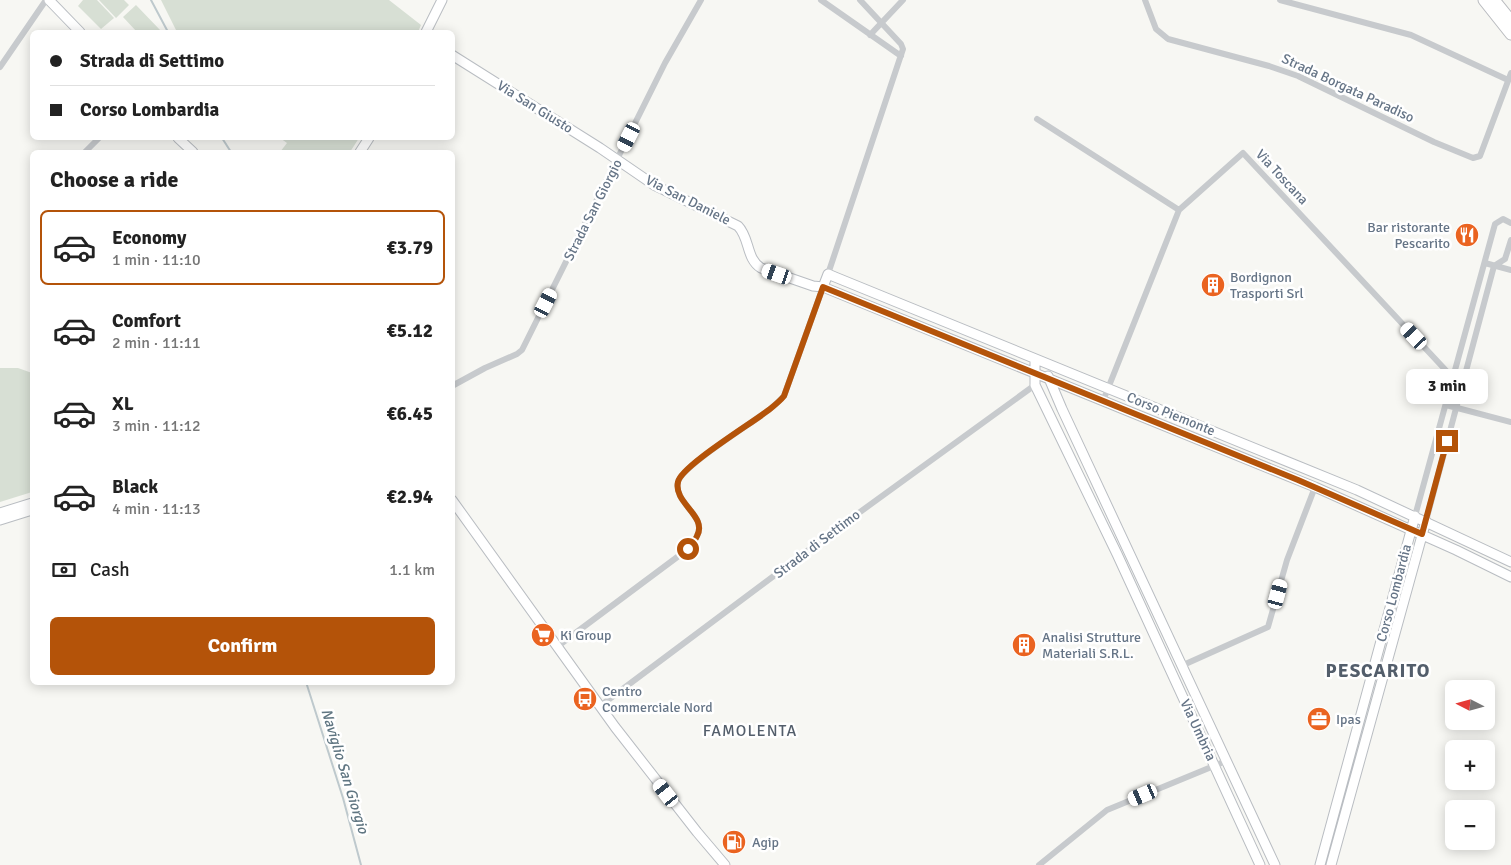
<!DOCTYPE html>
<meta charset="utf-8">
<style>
body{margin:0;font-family:Signika,sans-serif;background:#f2f2f2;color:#222;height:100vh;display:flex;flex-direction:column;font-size:19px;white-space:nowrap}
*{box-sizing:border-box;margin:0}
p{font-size:16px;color:#767676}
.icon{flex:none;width:28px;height:28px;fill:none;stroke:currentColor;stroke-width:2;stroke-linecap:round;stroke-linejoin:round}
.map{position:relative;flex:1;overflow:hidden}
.sheet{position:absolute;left:30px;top:150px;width:425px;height:535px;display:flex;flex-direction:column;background:#fff;border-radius:8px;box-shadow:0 2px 12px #0003}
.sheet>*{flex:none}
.guide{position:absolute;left:30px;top:30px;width:425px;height:110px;border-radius:8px;box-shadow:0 2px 12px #0003;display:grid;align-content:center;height:110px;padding:0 20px;background:#fff}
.needle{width:32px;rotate:276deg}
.buttons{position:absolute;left:1445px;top:680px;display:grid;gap:10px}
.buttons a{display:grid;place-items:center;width:50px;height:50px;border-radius:8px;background:#fff;box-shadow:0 2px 12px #0003;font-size:25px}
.end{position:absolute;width:22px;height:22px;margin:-11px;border:6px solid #b45309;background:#fff;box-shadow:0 0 0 2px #fff}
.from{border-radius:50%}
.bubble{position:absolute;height:35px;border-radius:8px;background:#fff;box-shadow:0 2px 12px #0003;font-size:16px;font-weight:700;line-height:35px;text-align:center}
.car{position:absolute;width:15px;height:30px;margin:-15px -8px;border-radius:6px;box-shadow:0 0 4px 1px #0007;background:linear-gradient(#fff 24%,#345 0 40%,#fff 0 76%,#345 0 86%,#fff 0)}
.guide b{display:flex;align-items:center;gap:18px;height:48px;font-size:19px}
.guide b+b{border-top:1px solid #e0e0e0}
.guide i{width:12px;height:12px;background:#222}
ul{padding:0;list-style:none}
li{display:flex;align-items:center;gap:15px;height:75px;margin:0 10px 8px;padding:0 10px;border:2px solid transparent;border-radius:8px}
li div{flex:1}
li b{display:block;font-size:19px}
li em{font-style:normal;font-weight:700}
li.selected{border-color:#b45309}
li>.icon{width:45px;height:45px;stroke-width:1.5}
h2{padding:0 20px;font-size:22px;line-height:60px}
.pay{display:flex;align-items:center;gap:12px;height:55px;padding:0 20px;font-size:19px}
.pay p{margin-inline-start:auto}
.button{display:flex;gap:10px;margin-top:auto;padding:10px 20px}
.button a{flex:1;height:58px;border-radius:8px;background:#b45309;color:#fff;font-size:20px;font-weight:700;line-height:58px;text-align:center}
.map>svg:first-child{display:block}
</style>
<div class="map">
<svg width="1511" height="865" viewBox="0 0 1511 865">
<rect width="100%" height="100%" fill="#f7f7f3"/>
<!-- garden -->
<path fill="#d7dfd4" d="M83,0h14l17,18 -13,11 -23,-23z
M99,0h25l5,5 -13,13z
M161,0h228l32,25 -3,7h-241z
M136,5l25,26 -2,1h-22l-14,-15z
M280,138h79l-9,14h-70l7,-9z
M0,368h18l14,5v119l-32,10z"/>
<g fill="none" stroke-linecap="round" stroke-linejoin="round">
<!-- stream -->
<path stroke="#bec9cd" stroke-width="2" d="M151,0l17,32
M222,138l9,14
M306,682l37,116 18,67"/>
<!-- secondary casing -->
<g stroke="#b9bdc2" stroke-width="11">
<path id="secondary" d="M49,0l31,32
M426,32l16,-32
M452,55l148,93 54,37 84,41c12,12 8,33 23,42l52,18 10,1 492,200 141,63 55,27
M178,138l15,14
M360,152l9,-14
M823,287l5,-13 7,3 522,213 154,72
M1035,359v26l82,169 143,311
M1048,376l14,33 213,456
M452,500l163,227 82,105 28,33
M0,513l32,-10
M0,520l32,-10
M1320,865l95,-349
M1331,865l95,-344"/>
</g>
<!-- highway casing -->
<g stroke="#b9bbbf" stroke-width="13">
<path id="highway" d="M1484,0l27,34
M1494,0l17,21"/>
</g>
<!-- street -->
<path stroke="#c7cacd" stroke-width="6" d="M821,0l80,56
M1145,0l11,29 12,10 101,27 29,10 136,66 39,16 7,-2 31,-83
M1280,0l131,35 97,45
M870,35l33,-35
M0,67l46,-67
M1037,119l142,91
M85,152l14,-14
M1485,263l26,7
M828,274l75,-225 -2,-5 -41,-44
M452,386l33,-18 32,-14 5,-4 143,-287 36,-63
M1103,401l76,-191 64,-57 210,225 10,4
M1446,405l65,17
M1415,516l80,-292 8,-5 8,4
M1426,521l68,-255 11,-7 6,-19
M558,646l130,-97c3,-4 7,-8 9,-13 11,-20 -24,-33 -19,-54 4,-16 76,-60 92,-73 5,-4 10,-9 14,-13l39,-109
M1181,666l87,-39 19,-67 28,-73
M600,706l238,-178 197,-143
M1039,865l68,-55 119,-49"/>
<!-- secondary -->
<use href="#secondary" stroke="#fff" stroke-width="9"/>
<!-- highway -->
<use href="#highway" stroke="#fff" stroke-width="11"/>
</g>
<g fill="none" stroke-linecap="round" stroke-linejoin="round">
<!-- route -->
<path stroke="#b45309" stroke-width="6" d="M688,549c3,-4 7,-8 9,-13 11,-20 -24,-33 -19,-54 3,-16 76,-60 92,-73 5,-4 10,-8 14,-13l39,-109 475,193 124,54 25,-93"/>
</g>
<!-- icons -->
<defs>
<g id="restaurant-disc" transform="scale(1.25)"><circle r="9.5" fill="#ea6320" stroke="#fff"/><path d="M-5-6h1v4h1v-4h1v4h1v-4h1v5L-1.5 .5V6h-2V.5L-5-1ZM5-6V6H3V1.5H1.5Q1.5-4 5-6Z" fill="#fff"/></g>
<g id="building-disc" transform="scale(1.25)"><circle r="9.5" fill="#ea6320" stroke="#fff"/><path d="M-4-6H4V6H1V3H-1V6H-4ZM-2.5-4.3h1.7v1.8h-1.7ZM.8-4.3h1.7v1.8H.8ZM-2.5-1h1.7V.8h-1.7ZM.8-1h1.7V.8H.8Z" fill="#fff"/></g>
<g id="supermarket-disc" transform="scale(1.25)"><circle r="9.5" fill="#ea6320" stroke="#fff"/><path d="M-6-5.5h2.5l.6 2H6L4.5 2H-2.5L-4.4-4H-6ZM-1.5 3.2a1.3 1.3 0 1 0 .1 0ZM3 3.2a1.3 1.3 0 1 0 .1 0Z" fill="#fff"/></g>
<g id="bus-disc" transform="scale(1.25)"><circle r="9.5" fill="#ea6320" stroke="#fff"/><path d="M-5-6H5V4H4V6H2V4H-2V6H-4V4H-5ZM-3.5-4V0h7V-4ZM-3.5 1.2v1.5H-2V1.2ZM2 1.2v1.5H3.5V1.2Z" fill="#fff"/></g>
<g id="office-disc" transform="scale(1.25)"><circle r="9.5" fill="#ea6320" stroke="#fff"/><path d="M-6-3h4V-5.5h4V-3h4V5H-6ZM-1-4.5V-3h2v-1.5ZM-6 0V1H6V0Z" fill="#fff"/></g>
<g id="fuel-disc" transform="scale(1.25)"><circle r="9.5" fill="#ea6320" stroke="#fff"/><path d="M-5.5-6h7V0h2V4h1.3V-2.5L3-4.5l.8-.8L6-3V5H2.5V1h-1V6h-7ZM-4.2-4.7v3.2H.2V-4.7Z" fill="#fff"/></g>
</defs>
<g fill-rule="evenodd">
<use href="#restaurant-disc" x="1467" y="235"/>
<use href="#building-disc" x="1213" y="285"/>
<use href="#supermarket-disc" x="543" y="635"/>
<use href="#building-disc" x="1024" y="645"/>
<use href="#bus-disc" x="585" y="699"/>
<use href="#office-disc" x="1319" y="719"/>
<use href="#fuel-disc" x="734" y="842"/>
</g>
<g text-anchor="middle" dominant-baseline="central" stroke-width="5" stroke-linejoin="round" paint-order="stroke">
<!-- street labels -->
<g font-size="14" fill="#657486" stroke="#fff">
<text transform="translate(1348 88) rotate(25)">Strada Borgata Paradiso</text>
<text transform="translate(535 107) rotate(32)">Via San Giusto</text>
<text transform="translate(1282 177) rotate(47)">Via Toscana</text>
<text transform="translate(688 200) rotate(27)">Via San Daniele</text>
<text transform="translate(593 210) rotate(-63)">Strada San Giorgio</text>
<text transform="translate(1171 414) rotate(22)">Corso Piemonte</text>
<text transform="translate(817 544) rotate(-37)">Strada di Settimo</text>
<text transform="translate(1394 593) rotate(-75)">Corso Lombardia</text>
<text transform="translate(1198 730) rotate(65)">Via Umbria</text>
</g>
<!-- poi labels -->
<g font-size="14" fill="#657486" stroke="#fff" text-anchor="start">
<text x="1450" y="227" text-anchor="end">Bar ristorante<tspan x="1450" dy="16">Pescarito</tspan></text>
<text x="1230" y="277">Bordignon<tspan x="1230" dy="16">Trasporti Srl</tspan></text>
<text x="560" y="635">Ki Group</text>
<text x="1042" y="637">Analisi Strutture<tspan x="1042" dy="16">Materiali S.R.L.</tspan></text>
<text x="602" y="691">Centro<tspan x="602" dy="16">Commerciale Nord</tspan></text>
<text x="1336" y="719">Ipas</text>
<text x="752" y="842">Agip</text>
</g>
<!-- water labels -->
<g font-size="15" font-style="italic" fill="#607682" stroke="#fff">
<text transform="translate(345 771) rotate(73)">Naviglio San Giorgio</text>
</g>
<!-- quarter labels -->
<g font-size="16" letter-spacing="1" fill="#535e6b" stroke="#fff">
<text x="750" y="731">FAMOLENTA</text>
</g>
<!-- district labels -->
<g font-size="19" font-weight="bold" letter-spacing="1" fill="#535e6b" stroke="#fff">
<text x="1378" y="671">PESCARITO</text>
</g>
</g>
</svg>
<div class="buttons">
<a><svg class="needle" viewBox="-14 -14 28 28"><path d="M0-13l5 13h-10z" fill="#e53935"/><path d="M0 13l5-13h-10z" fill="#767676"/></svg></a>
<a>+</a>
<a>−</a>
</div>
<i class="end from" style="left:688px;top:549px"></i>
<i class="end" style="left:1447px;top:441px"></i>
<div class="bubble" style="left:1406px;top:369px;width:82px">3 min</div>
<i class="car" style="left:629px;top:137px;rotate:207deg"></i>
<i class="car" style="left:777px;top:274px;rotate:289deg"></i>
<i class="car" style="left:546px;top:303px;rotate:27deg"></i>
<i class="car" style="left:1414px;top:336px;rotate:317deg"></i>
<i class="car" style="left:1278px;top:594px;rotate:15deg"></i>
<i class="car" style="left:666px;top:793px;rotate:322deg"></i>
<i class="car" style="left:1143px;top:795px;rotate:247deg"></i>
<div class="guide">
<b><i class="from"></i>Strada di Settimo</b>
<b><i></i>Corso Lombardia</b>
</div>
<section class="sheet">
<h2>Choose a ride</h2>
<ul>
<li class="selected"><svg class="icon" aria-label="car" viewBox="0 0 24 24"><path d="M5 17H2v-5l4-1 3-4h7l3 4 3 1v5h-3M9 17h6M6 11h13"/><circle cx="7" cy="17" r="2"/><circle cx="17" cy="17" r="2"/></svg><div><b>Economy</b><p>1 min · 11:10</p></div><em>€3.79</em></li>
<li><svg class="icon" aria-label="car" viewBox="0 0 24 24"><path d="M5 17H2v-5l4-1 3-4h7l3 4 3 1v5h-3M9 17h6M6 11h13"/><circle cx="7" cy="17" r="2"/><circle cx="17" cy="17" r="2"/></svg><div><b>Comfort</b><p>2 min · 11:11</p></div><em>€5.12</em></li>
<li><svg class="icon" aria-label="car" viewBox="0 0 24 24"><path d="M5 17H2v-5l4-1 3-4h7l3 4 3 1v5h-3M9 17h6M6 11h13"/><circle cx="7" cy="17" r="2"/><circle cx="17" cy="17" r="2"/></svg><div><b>XL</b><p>3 min · 11:12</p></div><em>€6.45</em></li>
<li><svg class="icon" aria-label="car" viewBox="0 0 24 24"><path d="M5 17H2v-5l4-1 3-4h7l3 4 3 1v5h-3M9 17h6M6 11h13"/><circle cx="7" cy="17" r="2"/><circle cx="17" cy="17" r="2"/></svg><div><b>Black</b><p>4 min · 11:13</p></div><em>€2.94</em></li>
</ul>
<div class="pay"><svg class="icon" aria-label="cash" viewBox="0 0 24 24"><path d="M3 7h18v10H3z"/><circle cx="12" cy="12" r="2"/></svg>Cash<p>1.1 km</p></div>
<div class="button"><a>Confirm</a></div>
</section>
</div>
